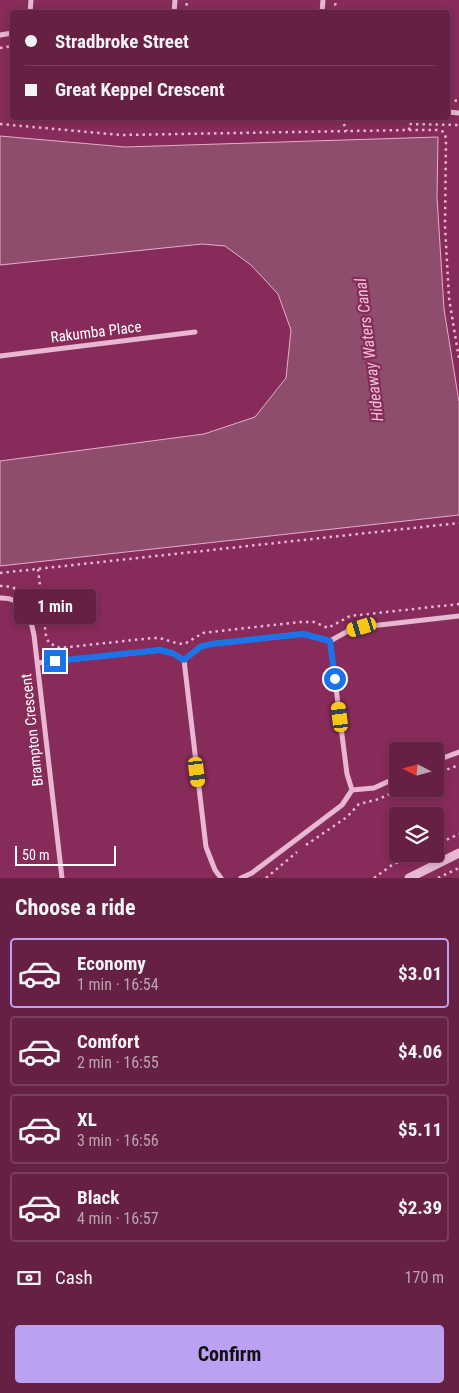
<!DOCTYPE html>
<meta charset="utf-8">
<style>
body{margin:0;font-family:"Roboto Condensed",sans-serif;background:#6d2d4f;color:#f1f3f6;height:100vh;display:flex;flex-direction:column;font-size:19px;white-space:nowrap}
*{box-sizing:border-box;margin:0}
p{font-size:16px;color:#bca3b2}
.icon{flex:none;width:28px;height:28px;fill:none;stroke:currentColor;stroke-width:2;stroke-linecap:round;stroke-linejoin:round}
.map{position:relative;height:878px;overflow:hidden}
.drawer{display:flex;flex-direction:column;background:#652044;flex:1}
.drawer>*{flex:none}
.top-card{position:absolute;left:10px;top:10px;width:440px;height:110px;border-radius:5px;box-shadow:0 2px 8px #0003,0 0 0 1px #793e5d;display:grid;align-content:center;height:110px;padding:0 15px;background:#652044}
.needle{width:32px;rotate:276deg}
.tools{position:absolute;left:389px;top:742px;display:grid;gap:10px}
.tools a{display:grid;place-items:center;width:55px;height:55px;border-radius:5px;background:#652044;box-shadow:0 2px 8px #0003,0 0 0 1px #793e5d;font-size:25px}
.scale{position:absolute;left:15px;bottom:12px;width:101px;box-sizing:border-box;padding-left:5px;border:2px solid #fff;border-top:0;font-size:14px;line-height:18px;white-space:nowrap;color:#fff;-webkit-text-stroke:4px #872b5a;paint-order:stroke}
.end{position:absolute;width:22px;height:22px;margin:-11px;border:6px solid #1a73e8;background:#fff;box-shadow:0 0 0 2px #fff}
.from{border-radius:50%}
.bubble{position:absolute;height:35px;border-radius:5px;background:#652044;box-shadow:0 2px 8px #0003,0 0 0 1px #793e5d;font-size:16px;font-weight:700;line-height:35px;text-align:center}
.car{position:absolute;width:15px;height:30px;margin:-15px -8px;border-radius:6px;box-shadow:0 0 4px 1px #0007;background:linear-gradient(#f5c518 24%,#345 0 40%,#f5c518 0 76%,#345 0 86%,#f5c518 0)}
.top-card b{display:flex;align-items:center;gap:18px;height:48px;font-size:19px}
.top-card b+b{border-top:1px solid #793e5d}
.top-card i{width:12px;height:12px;background:#f1f3f6}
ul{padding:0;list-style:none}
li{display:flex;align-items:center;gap:15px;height:70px;margin:0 10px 8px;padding:0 5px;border:2px solid #793e5d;border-radius:5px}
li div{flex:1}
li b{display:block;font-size:19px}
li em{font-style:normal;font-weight:700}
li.active{border-color:#bca0f2}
li>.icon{width:45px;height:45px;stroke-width:1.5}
h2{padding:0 15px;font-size:22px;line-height:60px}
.pay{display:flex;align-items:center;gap:12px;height:55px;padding:0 15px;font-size:19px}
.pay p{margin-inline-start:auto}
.primary-button{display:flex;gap:10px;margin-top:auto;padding:10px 15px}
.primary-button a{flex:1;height:58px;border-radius:5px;background:#bca0f2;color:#111;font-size:20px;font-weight:700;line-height:58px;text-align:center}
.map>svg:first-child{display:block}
</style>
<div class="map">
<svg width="459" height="878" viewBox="0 0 459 878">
<rect width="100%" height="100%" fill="#872b5a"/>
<!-- water -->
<path fill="#8e4d6d" stroke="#e8accc" d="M0,136l125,11 313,-10 -1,60 7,112 15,93v113l-459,51v-105l204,-27 51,-17 31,-39 5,-48 -13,-36 -27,-29 -26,-19 -23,-2 -202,21z"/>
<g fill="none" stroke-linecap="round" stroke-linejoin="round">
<!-- path -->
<path stroke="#e8b7d1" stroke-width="2.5" stroke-dasharray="2.5 4" stroke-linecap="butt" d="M186,12l1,-12
M334,12l2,-12
M0,48l12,-2
M448,100l11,1
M341,118l6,13
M0,124l121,11 288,-5h30l5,2 2,6 -1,88 4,72 10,61
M409,130v-6l50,1
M38,569l8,67 3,7 11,5 92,-10h8l19,6 7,-1 17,-10 96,-11h15l14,6 22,-12 109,-12
M0,573l459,-50
M0,586c15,-1 26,10 41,8
M435,774l24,-9
M306,845l41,-28 12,-13 20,-5 21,-10
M435,845l24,-11
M266,878l31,-26
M374,878l18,-13 23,-11
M438,878l21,-10"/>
<!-- minor -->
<path stroke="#e8b7d1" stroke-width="5" d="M30,12l1,-12
M174,12l1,-12
M322,12l1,-12
M0,35l12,-2
M448,112l11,1
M0,356l195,-24
M0,598c24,-1 30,17 34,37l28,243
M330,641l17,133 5,16
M184,660l22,187 9,23 6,8
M38,663l122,-13 12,3 12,7 16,-13 11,-3 92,-10 27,7 18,-10 14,-4 97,-11
M435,761l24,-9
M241,878l11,-5 90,-68 10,-15 22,-2 24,-11"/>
<!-- tertiary -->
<path stroke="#e8b7d1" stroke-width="9" d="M409,878l50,-25"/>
</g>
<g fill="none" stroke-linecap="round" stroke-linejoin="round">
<!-- route -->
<path stroke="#1a73e8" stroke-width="6" d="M55,661l105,-11 12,3 12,7 16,-13 11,-3 92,-10 27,7 5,38"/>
</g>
<g text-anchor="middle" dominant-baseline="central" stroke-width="4.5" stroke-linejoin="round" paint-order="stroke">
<!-- street labels -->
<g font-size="15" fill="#fff" stroke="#872b5a">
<text transform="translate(96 332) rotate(-7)">Rakumba Place</text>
<text transform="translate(32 730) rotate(-96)">Brampton Crescent</text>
</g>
<!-- water labels -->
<g font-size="16" font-style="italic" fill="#efc3da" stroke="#872b5a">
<text transform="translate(369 350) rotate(-97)">Hideaway Waters Canal</text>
</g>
</g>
</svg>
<div class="tools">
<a><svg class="needle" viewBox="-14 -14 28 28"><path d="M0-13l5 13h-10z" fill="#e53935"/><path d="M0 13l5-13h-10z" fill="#bca3b2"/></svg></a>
<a><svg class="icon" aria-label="layers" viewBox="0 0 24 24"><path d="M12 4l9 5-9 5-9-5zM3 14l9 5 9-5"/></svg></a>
</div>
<div class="scale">50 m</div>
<i class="end from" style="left:335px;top:679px"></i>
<i class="end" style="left:55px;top:661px"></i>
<div class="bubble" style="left:14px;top:589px;width:82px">1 min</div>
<i class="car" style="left:362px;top:627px;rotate:253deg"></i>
<i class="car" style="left:340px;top:717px;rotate:353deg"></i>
<i class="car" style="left:197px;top:772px;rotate:173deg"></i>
<div class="top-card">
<b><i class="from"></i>Stradbroke Street</b>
<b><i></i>Great Keppel Crescent</b>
</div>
</div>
<section class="drawer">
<h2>Choose a ride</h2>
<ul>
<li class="active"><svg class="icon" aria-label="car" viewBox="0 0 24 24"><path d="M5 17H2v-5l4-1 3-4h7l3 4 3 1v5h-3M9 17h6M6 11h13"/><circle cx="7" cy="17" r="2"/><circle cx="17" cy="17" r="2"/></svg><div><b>Economy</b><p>1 min · 16:54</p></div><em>$3.01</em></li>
<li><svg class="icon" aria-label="car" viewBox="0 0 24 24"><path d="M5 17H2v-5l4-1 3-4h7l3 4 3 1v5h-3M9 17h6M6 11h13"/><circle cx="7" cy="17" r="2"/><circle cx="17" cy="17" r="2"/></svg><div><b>Comfort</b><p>2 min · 16:55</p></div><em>$4.06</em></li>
<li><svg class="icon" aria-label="car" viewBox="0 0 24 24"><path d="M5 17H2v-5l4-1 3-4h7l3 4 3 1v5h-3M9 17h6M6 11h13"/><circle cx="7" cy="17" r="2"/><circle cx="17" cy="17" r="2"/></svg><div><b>XL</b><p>3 min · 16:56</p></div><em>$5.11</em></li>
<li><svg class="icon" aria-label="car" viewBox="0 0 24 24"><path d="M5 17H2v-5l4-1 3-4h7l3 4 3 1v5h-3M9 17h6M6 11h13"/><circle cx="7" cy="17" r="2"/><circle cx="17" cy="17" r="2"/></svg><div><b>Black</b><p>4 min · 16:57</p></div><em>$2.39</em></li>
</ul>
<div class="pay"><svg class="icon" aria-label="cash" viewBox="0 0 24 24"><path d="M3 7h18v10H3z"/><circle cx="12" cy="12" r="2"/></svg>Cash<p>170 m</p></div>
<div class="primary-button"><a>Confirm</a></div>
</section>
